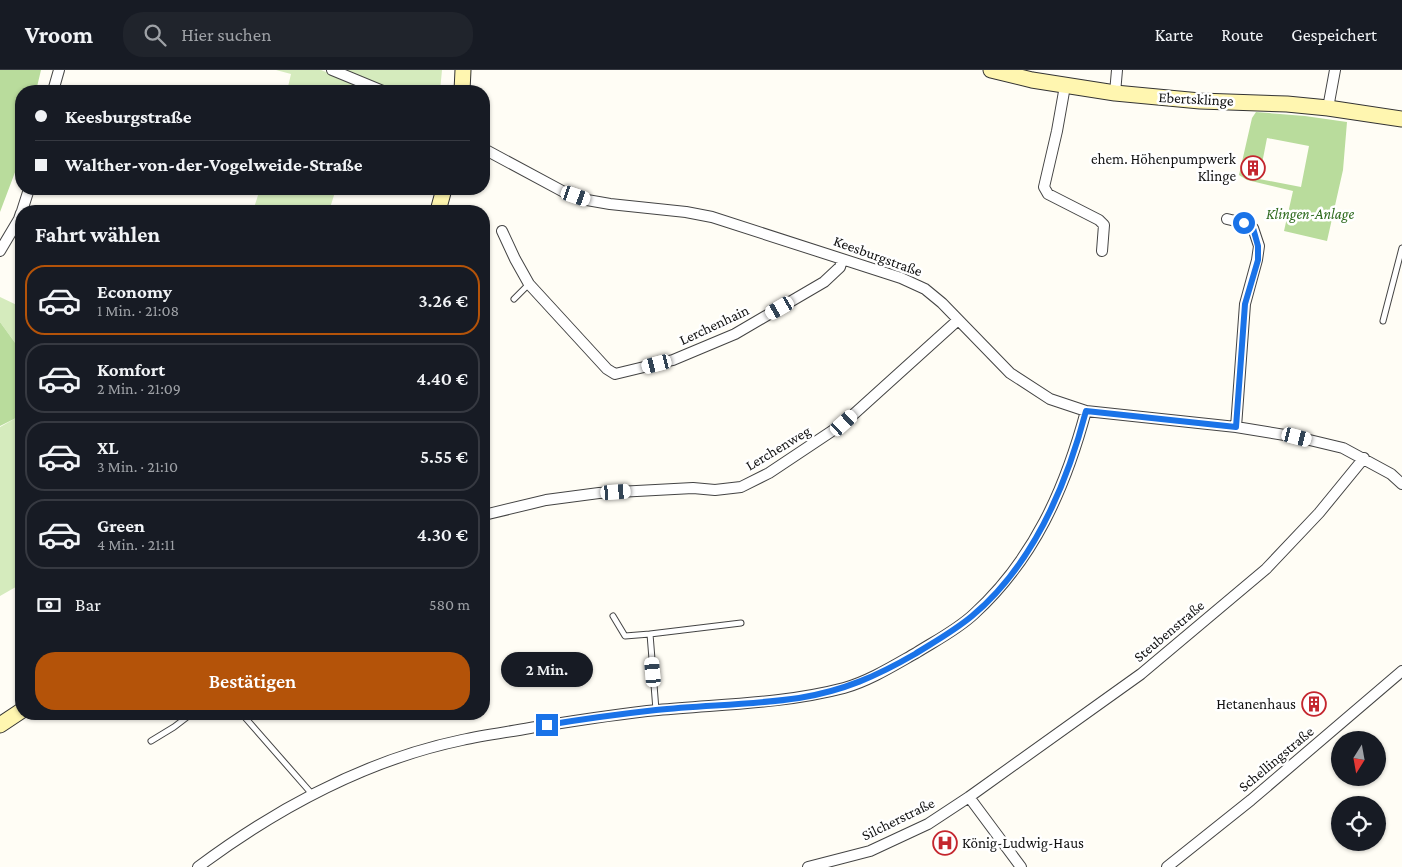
<!DOCTYPE html>
<html lang="de">
<meta charset="utf-8">
<style>
body{margin:0;font-family:"Crimson Pro",serif;background:#20242c;color:#f1f3f6;height:100vh;display:flex;flex-direction:column;font-size:19px;white-space:nowrap}
*{box-sizing:border-box;margin:0}
p{font-size:16px;color:#9ea1a6}
.icon{flex:none;width:28px;height:28px;fill:none;stroke:currentColor;stroke-width:2;stroke-linecap:round;stroke-linejoin:round}
.map{position:relative;flex:1;overflow:hidden}
.panel{position:absolute;left:15px;top:135px;width:475px;height:515px;display:flex;flex-direction:column;background:#171b24;border-radius:20px;box-shadow:0 1px 4px #0004}
.panel>*{flex:none}
.guide{position:absolute;left:15px;top:15px;width:475px;height:110px;border-radius:20px;box-shadow:0 1px 4px #0004;display:grid;align-content:center;height:110px;padding:0 20px;background:#171b24}
.needle{width:32px;rotate:191deg}
.tools{position:absolute;left:1331px;top:661px;display:grid;gap:10px}
.tools a{display:grid;place-items:center;width:55px;height:55px;border-radius:50%;background:#171b24;box-shadow:0 1px 4px #0004;font-size:25px}
.end{position:absolute;width:22px;height:22px;margin:-11px;border:6px solid #1a73e8;background:#fff;box-shadow:0 0 0 2px #fff}
.from{border-radius:50%}
.bubble{position:absolute;height:35px;border-radius:18px;background:#171b24;box-shadow:0 1px 4px #0004;font-size:16px;font-weight:600;line-height:35px;text-align:center}
.car{position:absolute;width:15px;height:30px;margin:-15px -8px;border-radius:6px;box-shadow:0 0 4px 1px #0007;background:linear-gradient(#fff 24%,#345 0 40%,#fff 0 76%,#345 0 86%,#fff 0)}
.guide b{display:flex;align-items:center;gap:18px;height:48px;font-size:19px}
.guide b+b{border-top:1px solid #363941}
.guide i{width:12px;height:12px;background:#f1f3f6}
ul{padding:0;list-style:none}
li{display:flex;align-items:center;gap:15px;height:70px;margin:0 10px 8px;padding:0 10px;border:2px solid #363941;border-radius:20px}
li div{flex:1}
li b{display:block;font-size:19px}
li em{font-style:normal;font-weight:600}
li.active{border-color:#b45309}
li>.icon{width:45px;height:45px;stroke-width:1.5}
h2{padding:0 20px;font-size:22px;line-height:60px}
.pay{display:flex;align-items:center;gap:12px;height:55px;padding:0 20px;font-size:19px}
.pay p{margin-inline-start:auto}
.button{display:flex;gap:10px;margin-top:auto;padding:10px 20px}
.button a{flex:1;height:58px;border-radius:20px;background:#b45309;color:#fff;font-size:20px;font-weight:600;line-height:58px;text-align:center}
header{display:flex;align-items:center;gap:30px;box-sizing:border-box;height:70px;padding:0 25px;background:#171b24;border-bottom:1px solid #363941}
header strong{font-size:24px}
nav{display:flex;gap:28px;margin-inline-start:auto;font-size:18px}
.search{width:350px;height:45px;background:#20242c;display:flex;align-items:center;gap:12px;box-sizing:border-box;padding:0 18px;border-radius:20px;color:#9ea1a6;font-size:19px}
.map>svg:first-child{display:block}
</style>
<header>
<strong>Vroom</strong>
<div class="search"><svg class="icon" aria-label="search" viewBox="0 0 24 24"><circle cx="10" cy="10" r="6"/><path d="M15 15l6 6"/></svg>Hier suchen</div>
<nav><a>Karte</a><a>Route</a><a>Gespeichert</a></nav>
</header>
<div class="map">
<svg width="1402" height="797" viewBox="0 0 1402 797">
<rect width="100%" height="100%" fill="#fffdf5"/>
<!-- green -->
<path fill="#d5ebbd" d="M276,0h45l52,21h-86l4,-17z
M346,0h96l-2,21h-45z
M260,119h76l-7,22h-76z
M0,227l21,10v44l-21,-29z
M21,341v173l-21,12v-169l16,-9z"/>
<!-- forest -->
<path fill="#b9dc9c" fill-rule="evenodd" d="M0,0h41l-5,21h-15v58l-4,18 -17,45z
M1256,42l49,4 42,6 -4,48 -16,71 -43,-10 9,-40 -46,-11 -8,-5 13,-57zM1267,68l42,8 -8,41 -42,-8z
M0,252l21,29v60l-5,7 -16,8z"/>
<g fill="none" stroke-linecap="round" stroke-linejoin="round">
<!-- lane casing -->
<g stroke="#444" stroke-width="7">
<path id="lane" d="M514,229l15,-15
M1383,251l19,-73
M613,546l12,20 25,-2
M656,640l-6,-76 91,-11
M242,644l70,80
M151,671l23,-14 17,-13"/>
</g>
<!-- street casing -->
<g stroke="#444" stroke-width="12">
<path id="street" d="M332,0l51,21
M1065,16l-8,45 -13,56 4,7 51,26 5,5 -2,26
M53,21l6,-21
M1115,23l2,-23
M1328,38l7,-38
M484,79l80,43 23,8 23,4 76,8 26,5 189,61 24,11 17,14 68,70 40,26 36,12 150,16 61,10 46,11 48,26 11,10
M22,141l7,-22
M1227,149l17,4 9,5 6,18 -2,14 -12,44 -9,123
M502,161l13,28 14,25 78,85 8,5 58,-14 62,-26 89,-52 16,-15 2,-7
M0,181l19,-32 2,-6
M484,445l62,-15 53,-7 94,-5 22,2 26,-3 28,-14 75,-50 114,-103
M969,727l52,70
M198,797c78,-58 168,-107 264,-127 22,-5 46,-8 68,-12 43,-7 85,-14 128,-18 62,-6 125,-6 186,-22 25,-7 49,-22 72,-35 19,-12 41,-23 58,-39 60,-55 91,-125 112,-203
M808,797l62,-16 58,-27 41,-27 172,-123 125,-105 53,-56 45,-55
M1167,797l84,-67 151,-129"/>
</g>
<!-- secondary casing -->
<g stroke="#333" stroke-width="17">
<path id="secondary" d="M991,0l41,10 83,13 85,8 87,3 41,4 74,11
M462,21l1,-21
M438,141l6,-22
M0,655l21,-14"/>
</g>
<!-- lane -->
<use href="#lane" stroke="#fff" stroke-width="5"/>
<!-- street -->
<use href="#street" stroke="#fff" stroke-width="10"/>
<!-- secondary -->
<use href="#secondary" stroke="#fff6b0" stroke-width="15"/>
</g>
<g fill="none" stroke-linecap="round" stroke-linejoin="round">
<!-- route -->
<path stroke="#1a73e8" stroke-width="6" d="M547,655c36,-6 73,-11 109,-15 47,-5 96,-5 143,-12 44,-7 78,-22 116,-44 19,-12 39,-23 57,-38 61,-51 94,-129 114,-205l150,16 9,-123 13,-44v-14l-5,-18 -9,-5"/>
</g>
<!-- icons -->
<defs>
<g id="building-ring" transform="scale(1.25)"><circle r="9.5" fill="#fff" stroke="#c4262e" stroke-width="1.5"/><path d="M-4-6H4V6H1V3H-1V6H-4ZM-2.5-4.3h1.7v1.8h-1.7ZM.8-4.3h1.7v1.8H.8ZM-2.5-1h1.7V.8h-1.7ZM.8-1h1.7V.8H.8Z" fill="#c4262e"/></g>
<g id="hospital-ring" transform="scale(1.25)"><circle r="9.5" fill="#fff" stroke="#c4262e" stroke-width="1.5"/><path d="M-5-5h3v3.5h4V-5h3V5h-3V1.5h-4V5h-3Z" fill="#c4262e"/></g>
</defs>
<g fill-rule="evenodd">
<use href="#building-ring" x="1253" y="98"/>
<use href="#building-ring" x="1314" y="634"/>
<use href="#hospital-ring" x="945" y="773"/>
</g>
<g text-anchor="middle" dominant-baseline="central" stroke-width="5" stroke-linejoin="round" paint-order="stroke">
<!-- street labels -->
<g font-size="15" fill="#111" stroke="#fff">
<text transform="translate(1196 29) rotate(3)">Ebertsklinge</text>
<text transform="translate(878 186) rotate(20)">Keesburgstraße</text>
<text transform="translate(714 255) rotate(-25)">Lerchenhain</text>
<text transform="translate(778 378) rotate(-31)">Lerchenweg</text>
<text transform="translate(1169 561) rotate(-40)">Steubenstraße</text>
<text transform="translate(1276 689) rotate(-40)">Schellingstraße</text>
<text transform="translate(898 749) rotate(-26)">Silcherstraße</text>
</g>
<!-- poi labels -->
<g font-size="15" fill="#111" stroke="#fff" text-anchor="end">
<text x="1236" y="89">ehem. Höhenpumpwerk<tspan x="1236" dy="17">Klinge</tspan></text>
<text x="1296" y="634">Hetanenhaus</text>
<text x="962" y="773" text-anchor="start">König-Ludwig-Haus</text>
</g>
<!-- park labels -->
<g font-size="15" font-style="italic" fill="#2f6b1f" stroke="#fff">
<text x="1310" y="144">Klingen-Anlage</text>
</g>
</g>
</svg>
<div class="tools">
<a><svg class="needle" viewBox="-14 -14 28 28"><path d="M0-13l5 13h-10z" fill="#e53935"/><path d="M0 13l5-13h-10z" fill="#9ea1a6"/></svg></a>
<a><svg class="icon" aria-label="locate" viewBox="0 0 24 24"><circle cx="12" cy="12" r="6"/><path d="M12 2v4M12 18v4M2 12h4M18 12h4"/></svg></a>
</div>
<i class="end from" style="left:1244px;top:153px"></i>
<i class="end" style="left:547px;top:655px"></i>
<div class="bubble" style="left:501px;top:582px;width:92px">2 Min.</div>
<i class="car" style="left:576px;top:126px;rotate:109deg"></i>
<i class="car" style="left:780px;top:238px;rotate:240deg"></i>
<i class="car" style="left:657px;top:294px;rotate:256deg"></i>
<i class="car" style="left:844px;top:353px;rotate:48deg"></i>
<i class="car" style="left:1297px;top:367px;rotate:104deg"></i>
<i class="car" style="left:616px;top:422px;rotate:86deg"></i>
<i class="car" style="left:653px;top:602px;rotate:355deg"></i>
<div class="guide">
<b><i class="from"></i>Keesburgstraße</b>
<b><i></i>Walther-von-der-Vogelweide-Straße</b>
</div>
<section class="panel">
<h2>Fahrt wählen</h2>
<ul>
<li class="active"><svg class="icon" aria-label="car" viewBox="0 0 24 24"><path d="M5 17H2v-5l4-1 3-4h7l3 4 3 1v5h-3M9 17h6M6 11h13"/><circle cx="7" cy="17" r="2"/><circle cx="17" cy="17" r="2"/></svg><div><b>Economy</b><p>1 Min. · 21:08</p></div><em>3.26 €</em></li>
<li><svg class="icon" aria-label="car" viewBox="0 0 24 24"><path d="M5 17H2v-5l4-1 3-4h7l3 4 3 1v5h-3M9 17h6M6 11h13"/><circle cx="7" cy="17" r="2"/><circle cx="17" cy="17" r="2"/></svg><div><b>Komfort</b><p>2 Min. · 21:09</p></div><em>4.40 €</em></li>
<li><svg class="icon" aria-label="car" viewBox="0 0 24 24"><path d="M5 17H2v-5l4-1 3-4h7l3 4 3 1v5h-3M9 17h6M6 11h13"/><circle cx="7" cy="17" r="2"/><circle cx="17" cy="17" r="2"/></svg><div><b>XL</b><p>3 Min. · 21:10</p></div><em>5.55 €</em></li>
<li><svg class="icon" aria-label="car" viewBox="0 0 24 24"><path d="M5 17H2v-5l4-1 3-4h7l3 4 3 1v5h-3M9 17h6M6 11h13"/><circle cx="7" cy="17" r="2"/><circle cx="17" cy="17" r="2"/></svg><div><b>Green</b><p>4 Min. · 21:11</p></div><em>4.30 €</em></li>
</ul>
<div class="pay"><svg class="icon" aria-label="cash" viewBox="0 0 24 24"><path d="M3 7h18v10H3z"/><circle cx="12" cy="12" r="2"/></svg>Bar<p>580 m</p></div>
<div class="button"><a>Bestätigen</a></div>
</section>
</div>
